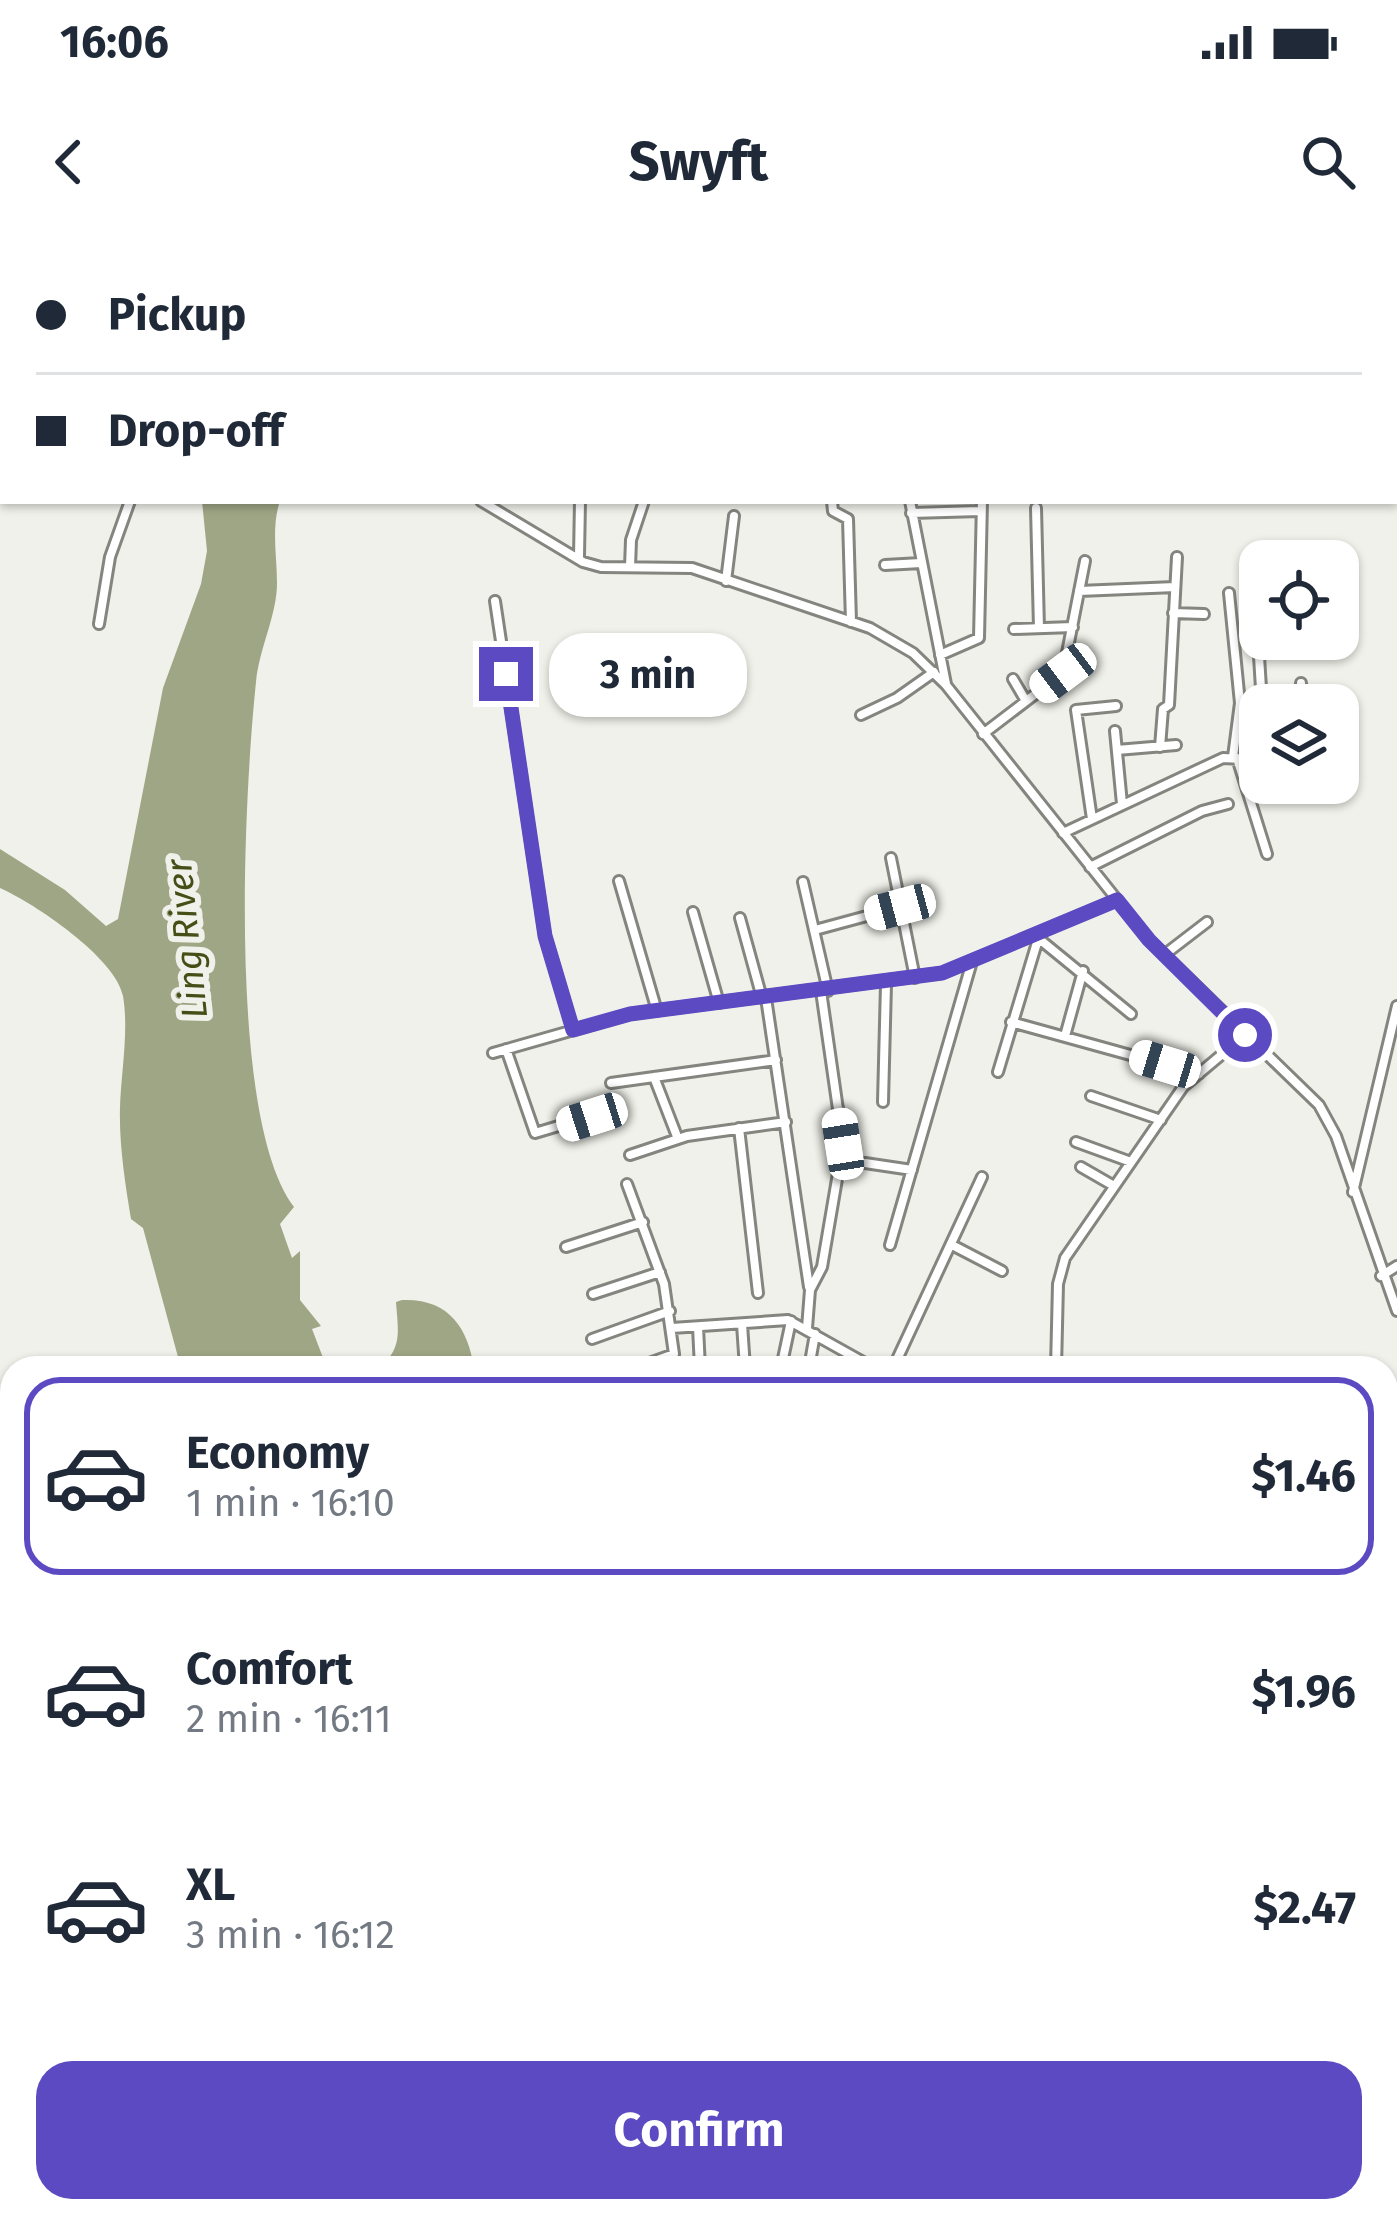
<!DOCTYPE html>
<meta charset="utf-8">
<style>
body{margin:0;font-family:"Fira Sans",sans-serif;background:#f6f6f7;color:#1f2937;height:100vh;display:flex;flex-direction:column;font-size:45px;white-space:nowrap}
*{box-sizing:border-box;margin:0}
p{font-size:39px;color:#747a83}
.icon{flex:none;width:66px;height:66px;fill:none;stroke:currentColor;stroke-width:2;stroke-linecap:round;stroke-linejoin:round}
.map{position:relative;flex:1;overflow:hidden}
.panel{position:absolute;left:0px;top:1116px;width:1398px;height:867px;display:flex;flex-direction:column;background:#fff;border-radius:36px 36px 0 0;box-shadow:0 3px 9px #0004}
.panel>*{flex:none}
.hud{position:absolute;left:0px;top:0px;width:1398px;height:264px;box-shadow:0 3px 9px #0004;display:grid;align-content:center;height:264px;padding:0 36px;background:#fff}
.buttons{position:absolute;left:1239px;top:300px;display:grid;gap:24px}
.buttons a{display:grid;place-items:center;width:120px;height:120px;border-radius:24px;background:#fff;box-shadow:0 3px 9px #0004;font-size:60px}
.end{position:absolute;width:54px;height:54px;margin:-27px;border:15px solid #5c4ac2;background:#fff;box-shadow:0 0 0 6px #fff}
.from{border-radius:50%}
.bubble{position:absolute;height:84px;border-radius:36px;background:#fff;box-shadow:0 3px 9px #0004;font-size:39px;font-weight:700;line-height:84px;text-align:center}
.car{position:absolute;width:36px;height:72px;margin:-36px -18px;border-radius:15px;box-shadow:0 0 9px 3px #0007;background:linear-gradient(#fff 24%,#345 0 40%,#fff 0 76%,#345 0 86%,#fff 0)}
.hud b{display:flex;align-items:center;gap:42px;height:114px;font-size:45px}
.hud b+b{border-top:3px solid #e0e1e3}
.hud i{width:30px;height:30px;background:#1f2937}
ul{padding:21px 0 0;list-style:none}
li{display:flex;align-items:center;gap:36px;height:198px;margin:0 24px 18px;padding:0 12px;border:6px solid transparent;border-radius:36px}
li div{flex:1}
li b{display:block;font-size:45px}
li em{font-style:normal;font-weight:700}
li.active{border-color:#5c4ac2}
li>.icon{width:108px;height:108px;stroke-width:1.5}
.cta{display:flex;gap:24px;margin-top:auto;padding:24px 36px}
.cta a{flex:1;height:138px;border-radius:36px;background:#5c4ac2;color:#fff;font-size:48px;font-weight:700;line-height:138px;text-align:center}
.status{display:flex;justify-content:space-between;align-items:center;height:84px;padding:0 60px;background:#fff;direction:ltr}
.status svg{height:33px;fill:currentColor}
header{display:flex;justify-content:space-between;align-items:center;height:156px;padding:0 36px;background:#fff;font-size:54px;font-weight:700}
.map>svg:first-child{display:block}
</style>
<div class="status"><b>16:06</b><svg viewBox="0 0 49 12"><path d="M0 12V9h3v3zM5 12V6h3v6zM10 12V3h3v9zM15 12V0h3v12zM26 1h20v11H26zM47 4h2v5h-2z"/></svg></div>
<header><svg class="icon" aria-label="back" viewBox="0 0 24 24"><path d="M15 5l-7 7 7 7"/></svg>Swyft<svg class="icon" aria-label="search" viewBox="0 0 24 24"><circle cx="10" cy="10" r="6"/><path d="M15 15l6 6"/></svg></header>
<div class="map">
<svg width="1397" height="1981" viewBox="0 0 1397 1981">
<rect width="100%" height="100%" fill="#f0f1ea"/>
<!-- water -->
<path fill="#9fa685" d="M202,261h78c-9,26 -3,55 -3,82 0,32 -18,66 -21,99 -12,115 -29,437 38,525l-14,17 12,34 8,-7v49l21,26 -9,3 15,39h-146l-38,-140 -12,-9c-6,-36 -12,-75 -11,-111 1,-35 9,-77 3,-112 -7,-38 -89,-93 -123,-108v-39l65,41 41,36 12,-7 45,-231 38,-104 6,-33z
M402,1060c46,-2 66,27 72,68h-95c24,-20 19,-37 17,-66z"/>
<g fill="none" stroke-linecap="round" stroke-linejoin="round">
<!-- river -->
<path stroke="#9fa685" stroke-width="16" d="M318,1981l7,-10"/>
<!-- minor casing -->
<g stroke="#84857f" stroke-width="14">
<path id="minor" d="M243,0l1,3
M800,0v3
M844,0v3
M1262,0l5,3
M45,3l1,-3
M999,3l2,-3
M1395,14h2
M0,207l3,1
M481,261l102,61 18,5 91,1 178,60 43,25 33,32 203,255 170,165 17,31 61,175
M832,261l1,10 15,8 3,103
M910,261l36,183
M1036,268l3,120
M911,273l69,-2
M579,317l1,-56
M885,325l36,-2
M630,327l1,-27 13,-39
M726,341l8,-65
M1079,351l96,-4
M1229,353l11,110 -7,54
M495,361l50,335 28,94
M1173,373l31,1
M99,384l11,-67 20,-56
M1014,389l59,-2
M940,415l39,-17 3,-137
M1259,416l3,49
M1013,439l13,22
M1301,465v-22
M861,475l36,-17 37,-26
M1115,491l7,73
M983,494l80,-61 22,-112
M1160,507l3,-38 6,-4 8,-148
M1117,510l59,-5
M1237,518l30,96
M1255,519l5,-34
M1092,579l-16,-109 40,-4
M1063,593l160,-75 37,2
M891,618l24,120
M1090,627l112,-56 26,-7
M619,641l38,130
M803,642l25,109
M693,672l26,91
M740,678l22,80
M815,690l85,-23
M1038,698l93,76
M1164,715l43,-33
M766,758l43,289
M1011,782l188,52
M1065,796l18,-65
M506,809l29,84 57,-17
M493,813l137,-39 312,-41 175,-73
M998,832l41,-136
M654,837l24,62
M611,843l165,-23
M1091,856l70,24
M883,862l3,-118
M739,888l19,165
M1076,902l55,20
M630,915l57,-19 99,-14
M865,923l47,7
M1081,927l33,19
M627,944l37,100 10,70 -39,14
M1353,952l44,-186
M890,1005l81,-280
M952,1005l50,26
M566,1007l77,-25
M1381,1036l16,-10
M593,1054l67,-22
M742,1084l3,44
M698,1087l2,41
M672,1088l116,-8 86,48
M807,1088l3,-38 12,-23 21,-123 -22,-153
M592,1099l78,-28
M781,1128l10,-47
M809,1128l6,-34
M893,1128l89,-191
M1056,1128l2,-84 7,-26 118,-171 62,-52
M1386,1603l11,-2
M1386,1638l11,15
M1386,1933l11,-6
M492,1971l15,2 2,8
M883,1971v10
M1334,1971l5,10
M453,1981l1,-10
M769,1981l2,-10"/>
</g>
<!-- tertiary casing -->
<g stroke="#84857f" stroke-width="16">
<path id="tertiary" d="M0,1335l12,-2"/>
</g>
<!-- secondary casing -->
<g stroke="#84857f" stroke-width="18">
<path id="secondary" d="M1386,1632l11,-8
M1144,1981l6,-10"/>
</g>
<!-- minor -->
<use href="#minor" stroke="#fff" stroke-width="8"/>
<!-- tertiary -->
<use href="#tertiary" stroke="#fff" stroke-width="10"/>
<!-- secondary -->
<use href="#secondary" stroke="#fff" stroke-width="12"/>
</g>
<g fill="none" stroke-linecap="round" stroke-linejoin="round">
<!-- route -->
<path stroke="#5c4ac2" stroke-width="15" d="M506,434l39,262 28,94 57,-16 312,-41 175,-73 32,40 96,95"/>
</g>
<g text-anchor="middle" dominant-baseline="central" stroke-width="12" stroke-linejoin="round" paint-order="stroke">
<!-- water labels -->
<g font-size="36" font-style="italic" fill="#454e17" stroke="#f0f1ea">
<text transform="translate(187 699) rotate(-96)">Ling River</text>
</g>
</g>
</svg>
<div class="buttons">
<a><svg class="icon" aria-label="locate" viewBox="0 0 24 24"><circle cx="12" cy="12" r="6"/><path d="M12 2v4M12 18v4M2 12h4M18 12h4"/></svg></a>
<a><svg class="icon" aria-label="layers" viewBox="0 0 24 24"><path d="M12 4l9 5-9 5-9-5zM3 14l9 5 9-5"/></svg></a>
</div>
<i class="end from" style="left:1245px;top:795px"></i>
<i class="end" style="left:506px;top:434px"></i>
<div class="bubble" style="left:549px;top:393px;width:198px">3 min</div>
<i class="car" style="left:1063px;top:433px;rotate:233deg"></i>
<i class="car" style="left:900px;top:667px;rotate:255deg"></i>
<i class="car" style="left:1165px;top:824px;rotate:287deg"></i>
<i class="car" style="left:592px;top:877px;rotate:252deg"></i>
<i class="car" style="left:843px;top:904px;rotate:351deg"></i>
<div class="hud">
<b><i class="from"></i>Pickup</b>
<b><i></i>Drop-off</b>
</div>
<section class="panel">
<ul>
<li class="active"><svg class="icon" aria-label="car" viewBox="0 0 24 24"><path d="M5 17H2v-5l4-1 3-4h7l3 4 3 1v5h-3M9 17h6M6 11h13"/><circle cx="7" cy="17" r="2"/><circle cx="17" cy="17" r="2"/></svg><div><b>Economy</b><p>1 min · 16:10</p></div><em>$1.46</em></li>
<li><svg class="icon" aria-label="car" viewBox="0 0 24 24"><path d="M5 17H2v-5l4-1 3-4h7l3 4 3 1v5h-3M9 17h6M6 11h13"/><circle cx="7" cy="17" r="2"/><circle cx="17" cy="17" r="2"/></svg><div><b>Comfort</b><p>2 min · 16:11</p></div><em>$1.96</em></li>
<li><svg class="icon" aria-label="car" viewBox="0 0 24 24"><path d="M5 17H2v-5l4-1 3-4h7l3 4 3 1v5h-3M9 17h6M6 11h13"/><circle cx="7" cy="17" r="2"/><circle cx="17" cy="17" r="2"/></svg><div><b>XL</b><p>3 min · 16:12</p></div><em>$2.47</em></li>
</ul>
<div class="cta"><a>Confirm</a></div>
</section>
</div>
